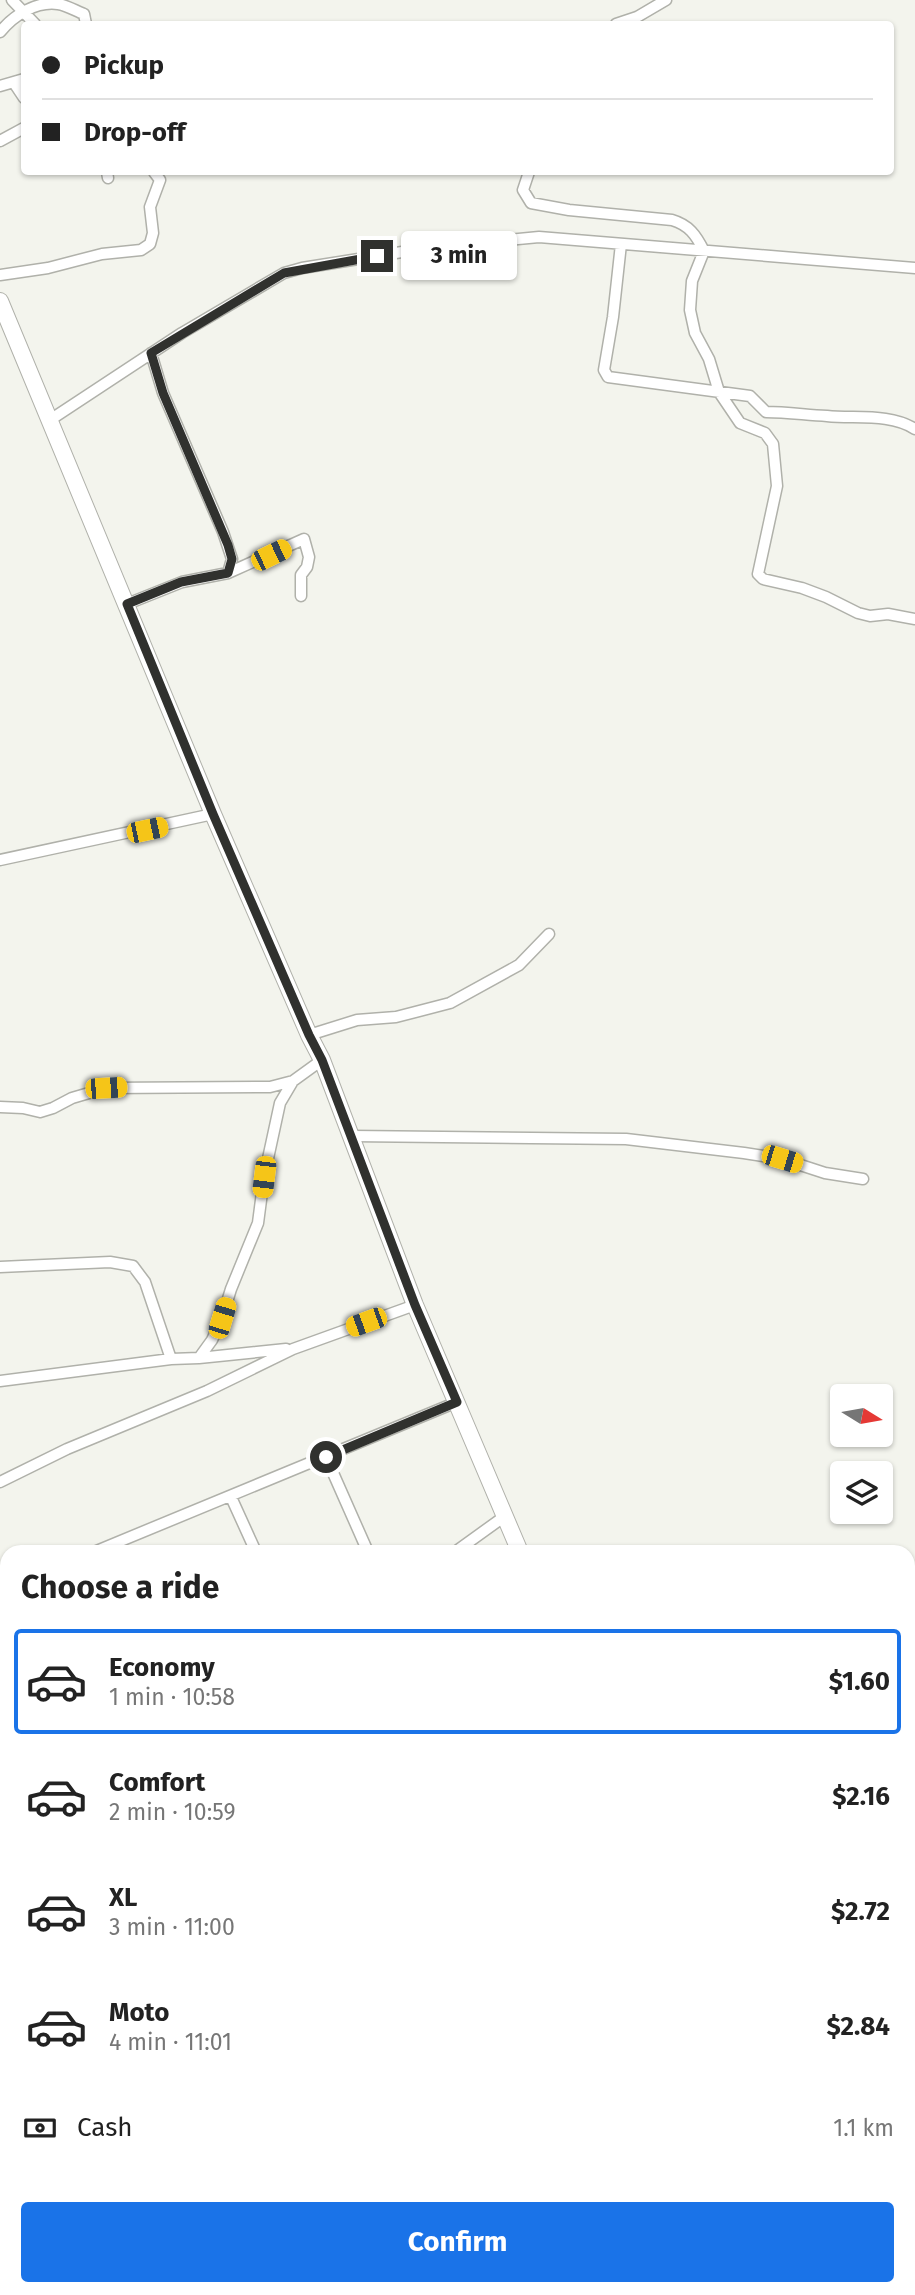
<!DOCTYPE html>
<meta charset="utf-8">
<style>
body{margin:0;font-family:"Fira Sans",sans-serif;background:#f2f2f2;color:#222;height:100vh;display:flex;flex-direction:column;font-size:26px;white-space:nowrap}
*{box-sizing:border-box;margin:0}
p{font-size:23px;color:#767676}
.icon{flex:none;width:38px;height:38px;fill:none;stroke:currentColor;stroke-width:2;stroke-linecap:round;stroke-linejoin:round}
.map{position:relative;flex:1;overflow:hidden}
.side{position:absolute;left:0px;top:1545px;width:915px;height:751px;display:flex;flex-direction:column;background:#fff;border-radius:21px 21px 0 0;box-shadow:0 2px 5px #0004}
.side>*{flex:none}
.hud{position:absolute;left:21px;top:21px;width:873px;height:154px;border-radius:7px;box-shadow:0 2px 5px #0004;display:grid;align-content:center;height:154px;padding:0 21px;background:#fff}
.needle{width:46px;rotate:101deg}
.controls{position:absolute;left:830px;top:1384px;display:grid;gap:14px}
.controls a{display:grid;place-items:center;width:63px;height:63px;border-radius:7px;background:#fff;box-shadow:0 2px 5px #0004;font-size:35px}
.end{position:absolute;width:32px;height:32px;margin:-16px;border:9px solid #30312e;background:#fff;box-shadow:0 0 0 4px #fff}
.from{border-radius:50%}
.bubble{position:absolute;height:49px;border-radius:7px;background:#fff;box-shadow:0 2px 5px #0004;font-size:23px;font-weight:700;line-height:49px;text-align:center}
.car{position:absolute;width:21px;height:42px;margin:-21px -10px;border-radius:9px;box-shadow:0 0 5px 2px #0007;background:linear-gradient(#f5c518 24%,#345 0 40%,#f5c518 0 76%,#345 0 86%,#f5c518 0)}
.hud b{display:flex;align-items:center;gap:24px;height:66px;font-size:26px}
.hud b+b{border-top:2px solid #e0e0e0}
.hud i{width:18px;height:18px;background:#222}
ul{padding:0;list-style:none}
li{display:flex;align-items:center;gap:21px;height:105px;margin:0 14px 10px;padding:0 7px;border:4px solid transparent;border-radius:7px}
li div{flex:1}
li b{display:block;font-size:26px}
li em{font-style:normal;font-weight:700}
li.on{border-color:#1a73e8}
li>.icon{width:63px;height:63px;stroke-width:1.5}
h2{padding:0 21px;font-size:32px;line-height:84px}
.pay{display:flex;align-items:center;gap:18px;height:77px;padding:0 21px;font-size:26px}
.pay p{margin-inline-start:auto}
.primary-button{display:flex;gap:14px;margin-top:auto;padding:14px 21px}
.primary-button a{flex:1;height:80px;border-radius:7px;background:#1a73e8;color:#fff;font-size:28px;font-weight:700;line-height:80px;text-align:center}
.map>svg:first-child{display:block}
</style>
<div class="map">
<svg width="915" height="2295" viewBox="0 0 915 2295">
<rect width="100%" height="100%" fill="#f3f4ed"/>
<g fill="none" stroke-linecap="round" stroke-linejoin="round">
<!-- minor casing -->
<g stroke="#b0b1aa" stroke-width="13">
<path id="minor" d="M12,0l23,24
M616,24l21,-7 29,-17
M0,32c14,-17 36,-31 58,-28 8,1 18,7 26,10l2,10
M14,83l10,15
M0,86l24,-7
M0,141l24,-13
M107,172l1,6
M529,172l-6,18 8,13 38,7 103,10c17,5 24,15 32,31l-12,30 -2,29 5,23 14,26 10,33 21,31 25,10 8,11 4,42 -19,88 5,5 39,9 24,9 32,16 12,3 18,-2 27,5
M621,244l-8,73 -9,53 4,7 142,19 16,16c21,0 40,3 61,4 28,3 63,-3 88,13
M0,275l48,-7 54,-14 39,-4 9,-6 3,-11 -3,-26 10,-27 -6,-8
M50,420l132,-87 102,-60 18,-5 125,-20 112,-11 376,31
M228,573l76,-34 5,18 -2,10 -6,8v21
M127,604l55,-22 46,-9 4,-14 -9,-27 -60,-139 -12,-40
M0,860l213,-46
M309,1035l48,-15 39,-3 54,-14 69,-38 30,-31
M0,1107l23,1 17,4 13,-4 19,-10 34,-10 164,-1 23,-6
M352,1136l274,3 118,14 38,6 43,14 38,6
M0,1267l110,-5 23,4 12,16 26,77
M199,1358l13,-18 10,-22 9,-29 27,-66 6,-46 16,-74 13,-22 29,-21
M0,1381l171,-22 28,-1 87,-9
M326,1457l42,95
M0,1482l67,-33 140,-58 86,-42 122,-44
M231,1497l25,55
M94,1552l363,-150
M455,1552l50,-36
M0,1590l7,-3
M908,1668l7,-4
M908,1822l7,15
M908,2014l7,-3
M0,2069l7,-7
M908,2150l7,-3
M908,2197l7,14
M0,2222l7,2
M908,2285l7,1
M439,2289l18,3 7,-3
M36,2295l1,-6
M490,2295v-6"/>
</g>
<!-- secondary casing -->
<g stroke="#b0b1aa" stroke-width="18">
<path id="secondary" d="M0,301l213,513 96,221 13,25 93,245 105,247
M831,2289l3,6"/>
</g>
<!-- minor -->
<use href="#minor" stroke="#fff" stroke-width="10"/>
<!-- secondary -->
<use href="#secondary" stroke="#fff" stroke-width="16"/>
</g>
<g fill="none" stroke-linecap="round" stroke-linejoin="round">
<!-- route -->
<path stroke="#30312e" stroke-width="9" d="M326,1457l131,-55 -42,-97 -93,-245 -13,-25 -96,-221 -86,-210 54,-22 47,-9 4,-14 -4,-14 -65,-152 -12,-40 133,-80 93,-17"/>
</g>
</svg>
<div class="controls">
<a><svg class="needle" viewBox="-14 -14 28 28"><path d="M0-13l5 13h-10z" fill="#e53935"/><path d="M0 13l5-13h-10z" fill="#767676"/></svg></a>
<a><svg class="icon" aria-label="layers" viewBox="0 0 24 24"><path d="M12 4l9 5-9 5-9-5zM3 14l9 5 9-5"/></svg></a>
</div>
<i class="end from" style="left:326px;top:1457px"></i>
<i class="end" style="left:377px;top:256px"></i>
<div class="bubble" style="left:401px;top:231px;width:116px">3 min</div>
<i class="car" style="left:271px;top:555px;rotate:64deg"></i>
<i class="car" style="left:147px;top:830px;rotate:78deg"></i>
<i class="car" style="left:106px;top:1088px;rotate:87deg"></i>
<i class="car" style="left:782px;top:1159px;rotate:107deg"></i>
<i class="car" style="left:264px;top:1177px;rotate:187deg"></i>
<i class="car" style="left:222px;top:1318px;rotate:17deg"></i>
<i class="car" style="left:366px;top:1322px;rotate:250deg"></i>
<div class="hud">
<b><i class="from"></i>Pickup</b>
<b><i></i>Drop-off</b>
</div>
<section class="side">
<h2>Choose a ride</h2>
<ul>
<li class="on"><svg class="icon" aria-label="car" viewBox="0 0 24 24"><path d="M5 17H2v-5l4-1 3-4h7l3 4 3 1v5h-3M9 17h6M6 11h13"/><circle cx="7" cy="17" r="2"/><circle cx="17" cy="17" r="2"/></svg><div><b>Economy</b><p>1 min · 10:58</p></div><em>$1.60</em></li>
<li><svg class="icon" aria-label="car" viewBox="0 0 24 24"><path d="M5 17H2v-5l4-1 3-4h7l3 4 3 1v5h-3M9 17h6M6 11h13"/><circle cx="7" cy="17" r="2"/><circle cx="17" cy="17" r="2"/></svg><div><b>Comfort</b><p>2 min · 10:59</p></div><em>$2.16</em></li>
<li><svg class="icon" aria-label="car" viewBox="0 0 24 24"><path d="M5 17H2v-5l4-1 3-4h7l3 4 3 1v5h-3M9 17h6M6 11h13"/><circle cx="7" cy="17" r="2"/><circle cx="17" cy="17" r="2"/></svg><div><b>XL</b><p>3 min · 11:00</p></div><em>$2.72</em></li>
<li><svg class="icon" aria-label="car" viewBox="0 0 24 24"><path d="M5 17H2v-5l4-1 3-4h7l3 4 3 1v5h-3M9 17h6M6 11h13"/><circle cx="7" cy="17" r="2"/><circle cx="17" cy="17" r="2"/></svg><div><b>Moto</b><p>4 min · 11:01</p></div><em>$2.84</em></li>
</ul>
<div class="pay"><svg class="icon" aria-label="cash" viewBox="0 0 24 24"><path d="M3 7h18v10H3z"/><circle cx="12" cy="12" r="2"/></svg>Cash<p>1.1 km</p></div>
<div class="primary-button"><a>Confirm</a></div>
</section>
</div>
